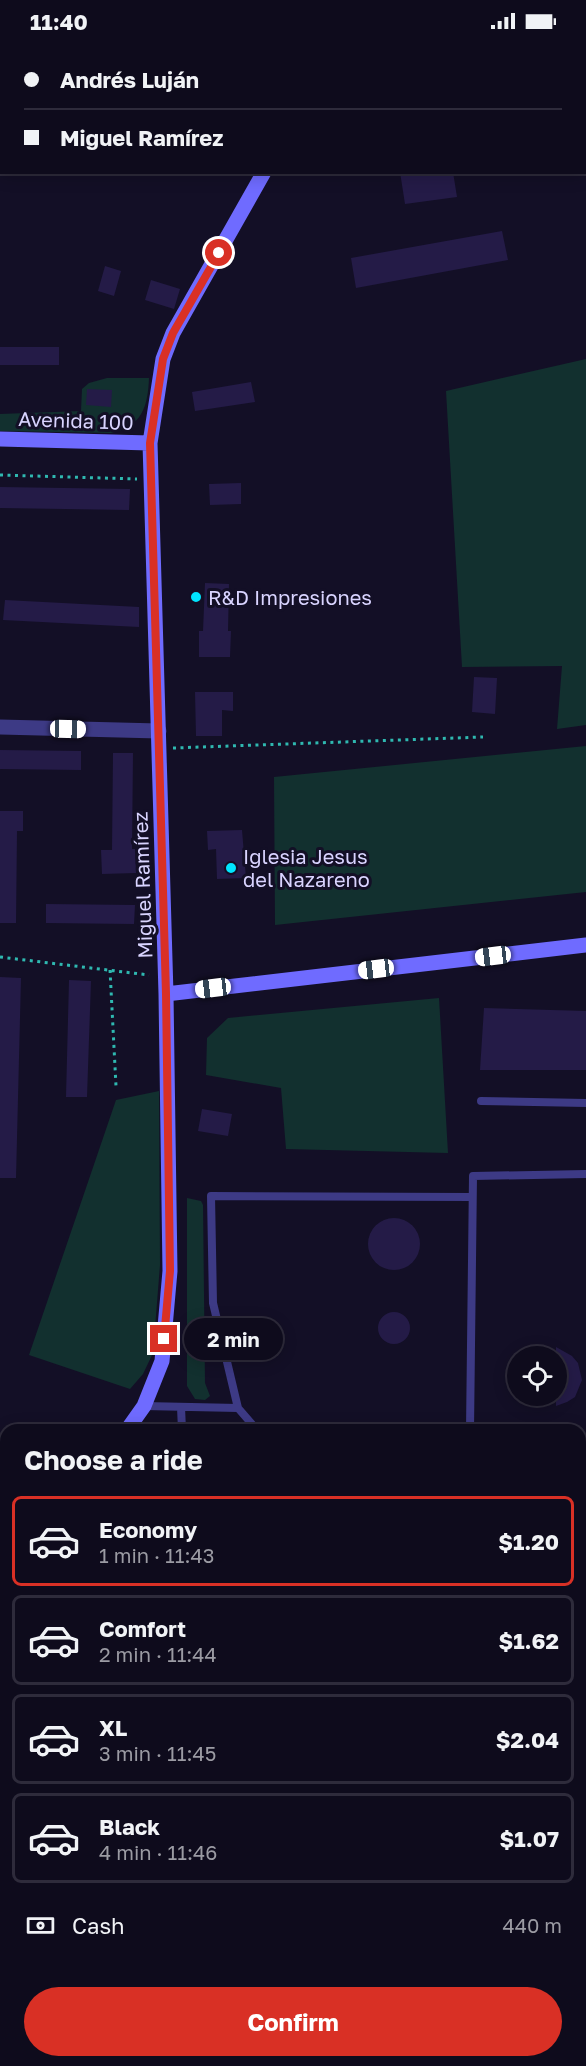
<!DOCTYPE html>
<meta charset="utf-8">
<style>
body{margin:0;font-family:"Golos Text",sans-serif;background:#1c1929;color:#f1f3f6;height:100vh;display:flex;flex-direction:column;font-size:22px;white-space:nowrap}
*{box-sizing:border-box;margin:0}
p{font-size:20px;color:#9b9ba3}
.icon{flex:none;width:33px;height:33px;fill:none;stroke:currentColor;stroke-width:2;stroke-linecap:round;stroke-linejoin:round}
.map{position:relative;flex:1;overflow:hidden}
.panel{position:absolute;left:0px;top:1382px;width:586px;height:644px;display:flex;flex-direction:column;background:#0e0b1c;border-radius:18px 18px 0 0;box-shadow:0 3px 15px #0003,0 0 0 2px #2e2b3b}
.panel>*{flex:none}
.banner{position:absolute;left:0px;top:0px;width:586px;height:132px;box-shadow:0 3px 15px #0003,0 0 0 2px #2e2b3b;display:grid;align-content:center;height:132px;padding:0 24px;background:#0e0b1c}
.tools{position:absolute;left:507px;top:1304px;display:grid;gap:12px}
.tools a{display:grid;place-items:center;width:60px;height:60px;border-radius:50%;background:#0e0b1c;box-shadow:0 3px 15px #0003,0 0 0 2px #2e2b3b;font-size:30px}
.end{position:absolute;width:27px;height:27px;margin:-14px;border:8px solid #d93025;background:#fff;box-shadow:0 0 0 3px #fff}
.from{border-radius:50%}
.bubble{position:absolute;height:42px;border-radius:21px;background:#0e0b1c;box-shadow:0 3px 15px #0003,0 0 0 2px #2e2b3b;font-size:20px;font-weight:700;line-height:42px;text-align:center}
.car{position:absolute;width:18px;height:36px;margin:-18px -9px;border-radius:8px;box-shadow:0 0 4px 2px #0007;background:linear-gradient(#fff 24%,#345 0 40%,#fff 0 76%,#345 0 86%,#fff 0)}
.banner b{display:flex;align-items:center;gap:21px;height:57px;font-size:22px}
.banner b+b{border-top:2px solid #2e2b3b}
.banner i{width:15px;height:15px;background:#f1f3f6}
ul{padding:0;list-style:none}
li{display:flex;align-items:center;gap:18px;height:90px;margin:0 12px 9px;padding:0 12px;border:3px solid #2e2b3b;border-radius:9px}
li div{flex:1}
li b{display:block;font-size:22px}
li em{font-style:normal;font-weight:700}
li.selected{border-color:#d93025}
li>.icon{width:54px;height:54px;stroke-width:1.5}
h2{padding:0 24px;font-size:27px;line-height:72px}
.pay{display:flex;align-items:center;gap:15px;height:66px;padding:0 24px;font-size:22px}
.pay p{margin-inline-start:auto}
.primary-button{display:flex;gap:12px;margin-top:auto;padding:12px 24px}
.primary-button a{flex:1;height:69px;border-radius:36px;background:#d93025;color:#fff;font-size:24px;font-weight:700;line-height:69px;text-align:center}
.status{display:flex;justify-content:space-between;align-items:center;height:42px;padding:0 30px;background:#0e0b1c;direction:ltr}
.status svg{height:16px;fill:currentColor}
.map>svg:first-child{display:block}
</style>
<div class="status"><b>11:40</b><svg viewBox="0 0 49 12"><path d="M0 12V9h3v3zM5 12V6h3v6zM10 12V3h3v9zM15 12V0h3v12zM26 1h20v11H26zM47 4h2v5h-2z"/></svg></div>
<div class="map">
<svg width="586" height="2024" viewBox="0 0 586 2024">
<rect width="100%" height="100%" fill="#130f26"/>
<!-- green -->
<path fill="#12302f" d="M586,317v366l-29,4 5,-63 -100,1 -16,-276z
M107,336h42c-1,28 -7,49 -38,55l-111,-2v-17l81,-3 1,-22 7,-6z
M586,704v146l-311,33 -1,-148z
M439,956l9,155 -162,-4 -5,-61 -75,-13 1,-37 21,-20z
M159,1049l1,174 -7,88 -10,21 -13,15 -101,-34 87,-255z
M187,1156l14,3 2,4 2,178 5,13 -5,4 -10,-1 -8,-13z"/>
<!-- water -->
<path fill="#0c2248" d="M580,1599h6v425h-586v-408l6,-1v404h574z"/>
<!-- building -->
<path fill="#241b47" d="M400,130h53l4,25 -52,7z
M502,189l6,29 -152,28 -5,-30z
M105,224l16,5 -7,25 -16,-5z
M151,238l29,9 -6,20 -29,-9z
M0,305h59v18h-59z
M251,340l4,20 -60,9 -3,-19z
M87,347l25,1 -1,17 -25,-2z
M241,441v21l-31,1 -1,-21z
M0,445l130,2 -1,21 -129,-2z
M205,541l24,1 -1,47h3l-1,26h-31v-26h4z
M5,558l134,7v20l-136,-7z
M474,635l23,1 -2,36 -23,-2z
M195,650h38v19l-11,-1v26h-26z
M0,708l81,1v19l-81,-1z
M113,711h20l-1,96h3l1,24 -34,1 -1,-24h11z
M0,769h23v20h-6l-1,92h-16z
M242,788l4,48 -29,1 -1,-30 -8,1 -1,-19z
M46,862l89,1 -1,19 -88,-1z
M0,935l21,1 -5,200h-16z
M69,938l22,1 -4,116h-21z
M484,966l102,3v59h-106z
M202,1067l30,5 -4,22 -30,-5z
M368 1202a26 26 0 1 1 52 0a26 26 0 1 1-52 0Z
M378 1286a16 16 0 1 1 32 0a16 16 0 1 1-32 0Z
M556,1305l16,9 6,7 4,17 -7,17 -8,5 -11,4z"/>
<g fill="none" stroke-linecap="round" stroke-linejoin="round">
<!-- path -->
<path stroke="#2fb8b0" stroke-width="3" stroke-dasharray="3 4.5" stroke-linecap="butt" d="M0,433l137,4
M173,706l310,-11
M0,915l149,18
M110,928l6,116"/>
<!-- lane -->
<path stroke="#3d3a85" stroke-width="8" d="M481,1059l105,2
M144,1364l94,2
M181,1365l1,23
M257,1388l-19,-22 -25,-105 -2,-107 261,1
M470,1388l3,-254 113,-2
M580,1442h6"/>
<!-- street -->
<path stroke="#3d3a85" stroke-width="15" d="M0,685l159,4"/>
<!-- secondary -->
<path stroke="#6f6bff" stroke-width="15" d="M352,2l1,-2
M0,397l150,4
M166,952l420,-49
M127,1388l17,-24 18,-45 8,-90 -4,-277 -16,-551 13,-84 10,-26 91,-161
M0,1462l6,-1"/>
</g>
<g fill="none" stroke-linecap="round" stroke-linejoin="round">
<!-- route -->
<path stroke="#d93025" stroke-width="8" d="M164,1297l6,-68 -4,-277 -16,-551 13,-84 10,-26 46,-80"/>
</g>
<!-- markers -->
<g fill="#00e5ff" stroke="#130f26" stroke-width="2">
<circle cx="196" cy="555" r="6"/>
<circle cx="231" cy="826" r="6"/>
</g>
<g text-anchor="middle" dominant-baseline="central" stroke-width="6" stroke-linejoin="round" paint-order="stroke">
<!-- street labels -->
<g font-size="20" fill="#d9d4ff" stroke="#130f26">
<text transform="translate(76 378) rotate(2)">Avenida 100</text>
<text transform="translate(142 843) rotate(-92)">Miguel Ramírez</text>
</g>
<!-- poi labels -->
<g font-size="20" fill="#d9d4ff" stroke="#130f26" text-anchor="start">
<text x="208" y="555">R&amp;D Impresiones</text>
<text x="243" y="814">Iglesia Jesus<tspan x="243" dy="23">del Nazareno</tspan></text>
</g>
</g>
</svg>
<div class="tools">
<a><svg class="icon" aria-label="locate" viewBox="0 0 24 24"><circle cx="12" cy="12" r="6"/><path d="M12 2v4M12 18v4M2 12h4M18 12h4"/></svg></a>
</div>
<i class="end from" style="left:219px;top:211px"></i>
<i class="end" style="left:164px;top:1297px"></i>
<div class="bubble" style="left:184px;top:1276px;width:99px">2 min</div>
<i class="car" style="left:68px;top:687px;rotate:91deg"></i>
<i class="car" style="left:493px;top:914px;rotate:263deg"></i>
<i class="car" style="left:376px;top:927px;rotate:263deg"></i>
<i class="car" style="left:213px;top:946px;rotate:263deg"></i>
<div class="banner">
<b><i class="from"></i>Andrés Luján</b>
<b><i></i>Miguel Ramírez</b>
</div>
<section class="panel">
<h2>Choose a ride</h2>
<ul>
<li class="selected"><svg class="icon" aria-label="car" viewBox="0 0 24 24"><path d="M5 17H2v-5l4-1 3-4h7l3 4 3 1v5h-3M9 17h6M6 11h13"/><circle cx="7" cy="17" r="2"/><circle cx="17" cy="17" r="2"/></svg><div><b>Economy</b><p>1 min · 11:43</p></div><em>$1.20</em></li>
<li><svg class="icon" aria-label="car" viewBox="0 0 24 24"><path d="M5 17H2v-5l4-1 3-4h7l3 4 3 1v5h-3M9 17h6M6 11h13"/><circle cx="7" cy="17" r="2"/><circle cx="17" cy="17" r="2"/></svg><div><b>Comfort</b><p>2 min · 11:44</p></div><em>$1.62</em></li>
<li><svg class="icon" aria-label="car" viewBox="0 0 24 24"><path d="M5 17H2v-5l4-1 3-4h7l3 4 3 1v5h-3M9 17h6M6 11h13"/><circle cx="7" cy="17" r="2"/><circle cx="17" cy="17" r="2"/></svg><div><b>XL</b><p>3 min · 11:45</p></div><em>$2.04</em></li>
<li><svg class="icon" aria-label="car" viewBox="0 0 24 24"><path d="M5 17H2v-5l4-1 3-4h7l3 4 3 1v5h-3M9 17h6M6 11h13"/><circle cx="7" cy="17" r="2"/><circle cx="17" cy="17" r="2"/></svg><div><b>Black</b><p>4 min · 11:46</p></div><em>$1.07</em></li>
</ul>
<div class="pay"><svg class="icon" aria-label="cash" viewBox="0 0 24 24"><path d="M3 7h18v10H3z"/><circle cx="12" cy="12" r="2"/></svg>Cash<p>440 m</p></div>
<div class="primary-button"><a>Confirm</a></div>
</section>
</div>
